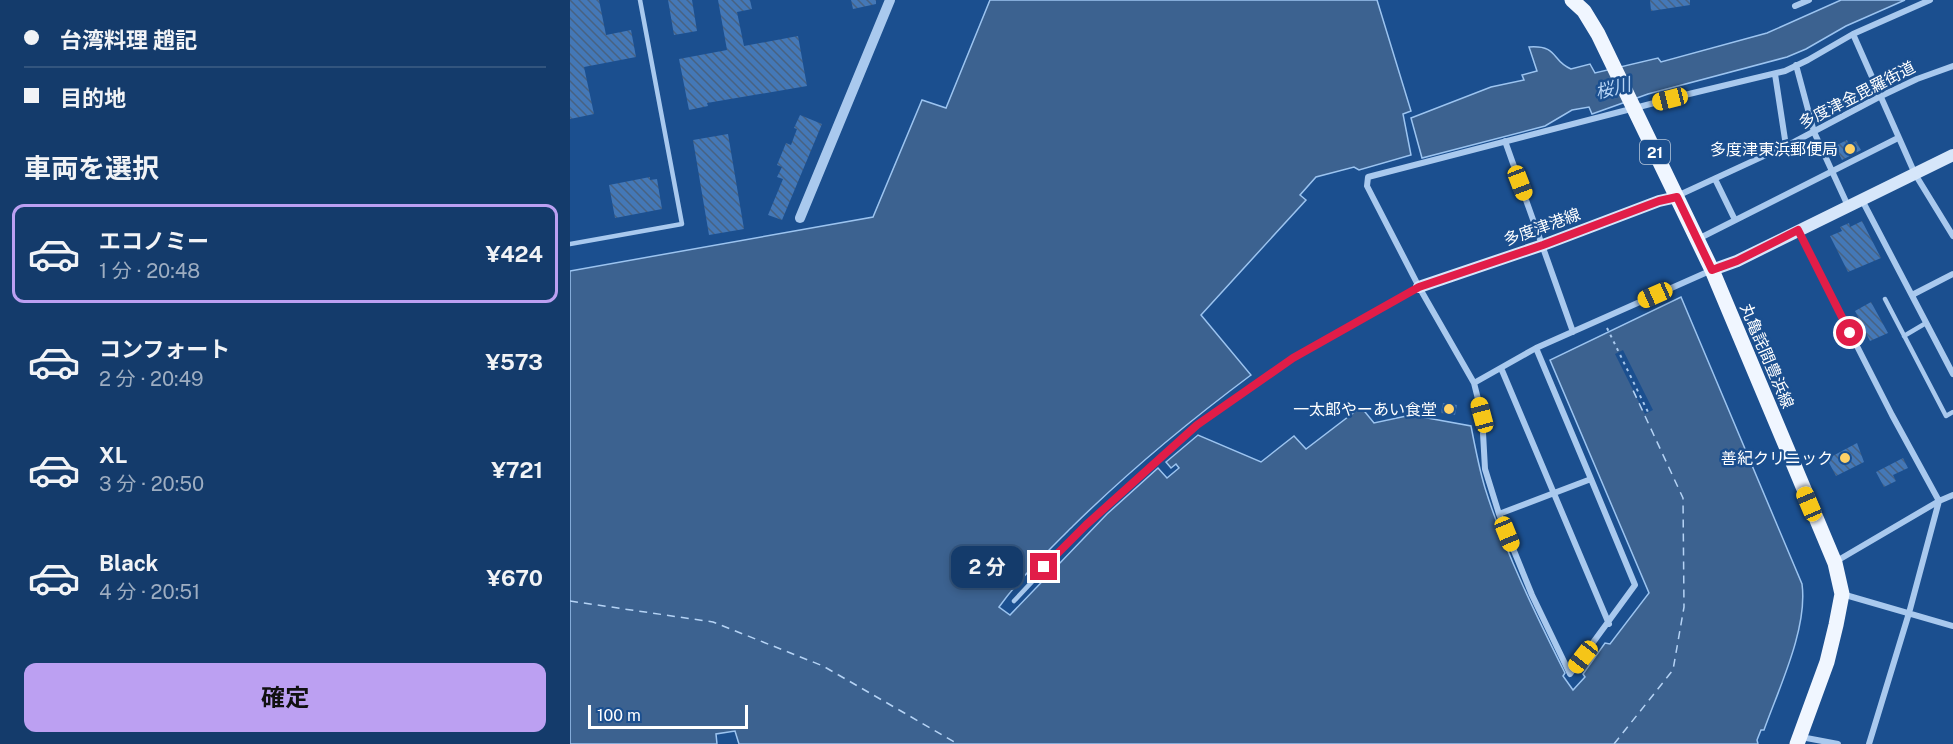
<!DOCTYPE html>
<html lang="ja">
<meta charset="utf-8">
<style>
body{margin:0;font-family:"Public Sans","Noto Sans JP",sans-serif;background:#214673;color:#f1f3f6;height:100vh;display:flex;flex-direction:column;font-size:22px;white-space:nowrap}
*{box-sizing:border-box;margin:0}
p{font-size:20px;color:#9dadc1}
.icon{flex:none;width:33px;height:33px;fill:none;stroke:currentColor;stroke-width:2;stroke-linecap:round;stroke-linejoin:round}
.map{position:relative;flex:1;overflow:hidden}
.sheet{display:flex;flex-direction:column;background:#143b6b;width:570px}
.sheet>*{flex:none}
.banner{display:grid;align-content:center;height:132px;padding:0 24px;background:#143b6b}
.scale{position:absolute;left:18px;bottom:15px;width:160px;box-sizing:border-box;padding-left:6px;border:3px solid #fff;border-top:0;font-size:16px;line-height:21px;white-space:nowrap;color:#fff;-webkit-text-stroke:4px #1b4f8f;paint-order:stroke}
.end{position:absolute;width:27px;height:27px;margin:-14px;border:8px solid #e11d48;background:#fff;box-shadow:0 0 0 3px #fff}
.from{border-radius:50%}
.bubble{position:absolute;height:42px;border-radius:12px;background:#143b6b;box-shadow:0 3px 9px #0003,0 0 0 2px #33557e;font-size:20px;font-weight:700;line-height:42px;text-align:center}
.car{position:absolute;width:18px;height:36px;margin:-18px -9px;border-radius:8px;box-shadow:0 0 4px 2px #0007;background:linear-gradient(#f5c518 24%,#345 0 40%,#f5c518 0 76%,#345 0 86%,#f5c518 0)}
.banner b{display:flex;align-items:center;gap:21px;height:57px;font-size:22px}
.banner b+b{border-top:2px solid #33557e}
.banner i{width:15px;height:15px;background:#f1f3f6}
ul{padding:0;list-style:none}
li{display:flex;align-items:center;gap:18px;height:99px;margin:0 12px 9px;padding:0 12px;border:3px solid transparent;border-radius:12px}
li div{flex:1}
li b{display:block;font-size:22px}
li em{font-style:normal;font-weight:700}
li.selected{border-color:#bca0f2}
li>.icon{width:54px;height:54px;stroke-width:1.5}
h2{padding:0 24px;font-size:27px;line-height:72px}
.primary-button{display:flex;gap:12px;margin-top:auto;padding:12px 24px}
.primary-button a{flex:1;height:69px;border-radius:12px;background:#bca0f2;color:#111;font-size:24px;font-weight:700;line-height:69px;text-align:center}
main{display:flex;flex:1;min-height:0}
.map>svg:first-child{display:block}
</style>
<main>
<section class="sheet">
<div class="banner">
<b><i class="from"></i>台湾料理 趙記</b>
<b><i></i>目的地</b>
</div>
<h2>車両を選択</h2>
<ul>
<li class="selected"><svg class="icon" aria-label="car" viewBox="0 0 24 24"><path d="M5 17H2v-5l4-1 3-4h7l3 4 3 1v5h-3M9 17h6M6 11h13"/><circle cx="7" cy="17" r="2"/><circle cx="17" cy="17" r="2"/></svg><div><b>エコノミー</b><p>1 分 · 20:48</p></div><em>¥424</em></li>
<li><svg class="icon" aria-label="car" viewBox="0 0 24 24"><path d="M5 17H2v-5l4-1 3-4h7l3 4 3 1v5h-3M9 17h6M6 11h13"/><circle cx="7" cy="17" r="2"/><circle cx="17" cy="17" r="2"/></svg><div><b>コンフォート</b><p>2 分 · 20:49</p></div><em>¥573</em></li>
<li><svg class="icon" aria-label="car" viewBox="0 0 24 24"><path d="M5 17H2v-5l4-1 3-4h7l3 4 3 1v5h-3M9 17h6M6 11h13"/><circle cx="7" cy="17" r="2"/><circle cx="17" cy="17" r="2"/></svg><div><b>XL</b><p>3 分 · 20:50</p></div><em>¥721</em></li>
<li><svg class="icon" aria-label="car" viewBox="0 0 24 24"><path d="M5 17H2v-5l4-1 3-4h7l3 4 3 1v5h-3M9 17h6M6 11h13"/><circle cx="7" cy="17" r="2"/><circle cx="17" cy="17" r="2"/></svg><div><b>Black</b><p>4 分 · 20:51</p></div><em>¥670</em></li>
</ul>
<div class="primary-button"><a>確定</a></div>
</section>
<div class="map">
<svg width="1383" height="744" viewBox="0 0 1383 744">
<defs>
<pattern id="building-back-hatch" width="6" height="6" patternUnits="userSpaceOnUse" patternTransform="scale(1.5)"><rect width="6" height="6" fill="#4478b7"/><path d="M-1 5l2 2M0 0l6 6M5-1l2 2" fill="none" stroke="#486282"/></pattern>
</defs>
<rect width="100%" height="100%" fill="#1b4f8f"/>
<!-- water -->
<path fill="#3c6290" stroke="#9cc4f0" stroke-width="1.5" d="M420,0h387l34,111 -8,3 8,41 -52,15 -5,-3 -38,10 -16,18 6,5 -105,115 50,60c-63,47 -122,96 -178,151 -25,25 -53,52 -74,81l11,8 97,-101 51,-46 9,10 12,-10 -3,-4 -5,4 -5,-6 32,-27 63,27 33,-26 12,13 55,-42 13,16 37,-8 60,11c4,21 8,42 14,62 20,64 50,125 80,185l-2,3 10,14 12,-13 -2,-3 22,-31 5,1 39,-51 -99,-233 131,-63 121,287c6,44 -23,104 -38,146h-3l-4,10 1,4h-1019l-4,-13 -19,3 1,10h-147v-473l303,-54 49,-117 24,8z
M1271,0h64l-59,26 -40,23 -19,8 -139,37 -56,20 -3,-7 -17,3 -27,16 -123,32 -11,-40 80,-31 33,-7 -2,-5 15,-4 -8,-24c30,-2 22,14 42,22l19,-5 5,9 63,-15 3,4 106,-29z"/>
<!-- pier -->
<path fill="#1b4f8f" d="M1053,350l30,60 -8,4 -30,-60z"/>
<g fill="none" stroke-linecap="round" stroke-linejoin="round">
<!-- ferry -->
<path stroke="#b5d3f5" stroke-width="1.5" stroke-dasharray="8 6" stroke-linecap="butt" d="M0,601l143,21 110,44 135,78
M1044,744l59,-74 11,-63 -1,-109 -51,-110"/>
</g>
<!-- building -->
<path fill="url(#building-back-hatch)" d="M0,0h29l7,35 25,-5 5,27 -52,10 10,47 -24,5z
M98,0h24l5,31 -23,4z
M148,0h32l2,9 -15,3 7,34 54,-10 9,50 -100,17 1,3 -19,4 -10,-51 48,-9z
M281,0h25v4l-23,5z
M1080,0h40v5l-39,6z
M230,115l22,9 -40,96 -14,-5 15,-36 -6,-2 5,-10 -5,-2 9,-22 5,2 6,-16 -3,-1z
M158,134l16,95 -35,6 -16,-95z
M1277,140l2,5 7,-4 5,9 -19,10 -7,-14z
M80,177v3l7,-1 5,30 -47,9 -6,-33z
M1292,221l19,37 -33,14 -18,-36 12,-5 -2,-4 9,-4 1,4z
M1301,302l17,31 -18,8 -15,-30z
M873,403l14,2 -2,10 -14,-2z
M1287,443l7,19 -28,14 -9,-17z
M1333,458l5,10 -15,7 3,6 -12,6 -8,-15z"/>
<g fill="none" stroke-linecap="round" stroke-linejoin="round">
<!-- path -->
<path stroke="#a9c9ee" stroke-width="2" stroke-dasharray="3 4.5" stroke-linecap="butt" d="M1037,328l41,84"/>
<!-- service -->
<path stroke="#a9c9ee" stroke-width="4.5" d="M0,244l112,-20 -42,-224
M1315,299l61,117 7,-4
M1334,336l22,-13
M444,601l72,-77 111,-99"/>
<!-- minor -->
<path stroke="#a9c9ee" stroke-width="6" d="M1225,6l14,-6
M1283,34l62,140 38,62
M1226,65l18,67 34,74
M1205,74l11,72
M935,141l68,191
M1145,179l20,41
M1107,196l117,-54 85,-45 38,-18 36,-13
M1292,200l91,174
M1228,230l94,185 47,86 -30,112 -40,131
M1128,239l200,-101
M849,287l55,96 8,32 3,54 14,45 92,-35 -55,-131
M1342,295l41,-21
M931,368l108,256
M904,383l62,-35 176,-78
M627,425l96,-67 126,-71 -52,-101 1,-9 321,-83 96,-23 23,-11 45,-26 77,-34
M929,514l33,81 38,79 65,-89 -44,-106
M1265,562l104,-61 14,-6
M1272,594l111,32
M1231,737l37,7"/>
<!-- tertiary -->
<path stroke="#a9c9ee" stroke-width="10" d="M230,218l90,-218"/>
<!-- secondary -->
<path stroke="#d6e6fa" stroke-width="12" d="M1142,270l25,-9 216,-106
M849,287l124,-42 116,-44 18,-4"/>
<!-- primary -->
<path stroke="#f0f6ff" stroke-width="15" d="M1002,0l12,11 14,23 114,236 123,293 7,31 -6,31 -9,37 -30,82"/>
</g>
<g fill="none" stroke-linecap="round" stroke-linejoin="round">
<!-- route -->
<path stroke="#e11d48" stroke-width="8" d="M474,567l42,-42 111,-100 96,-67 126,-71 124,-42 116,-44 18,-4 35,73 25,-9 61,-31 52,103"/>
</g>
<!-- markers -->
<g fill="#ffd166" stroke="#1b4f8f" stroke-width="2">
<circle cx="1280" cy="149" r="6"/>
<circle cx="879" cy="409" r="6"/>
<circle cx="1275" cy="458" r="6"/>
</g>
<g text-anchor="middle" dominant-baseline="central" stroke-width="5" stroke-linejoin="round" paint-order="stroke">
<!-- shield labels -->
<rect fill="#1b4f8f" stroke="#bbcadd" stroke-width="1.5" x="1070" y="140" width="30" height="24" rx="4.5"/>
<g font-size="15" font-weight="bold" fill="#fff">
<text x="1085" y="152">21</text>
</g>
<!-- street labels -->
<g font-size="16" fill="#fff" stroke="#1b4f8f">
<text transform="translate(1287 95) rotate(-27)">多度津金毘羅街道</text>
<text transform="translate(972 227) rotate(-20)">多度津港線</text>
<text transform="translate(1197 356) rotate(67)">丸亀詫間豊浜線</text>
</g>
<!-- poi labels -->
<g font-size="16" fill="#fff" stroke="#1b4f8f" text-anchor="end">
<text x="1268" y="149">多度津東浜郵便局</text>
<text x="867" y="409">一太郎やーあい食堂</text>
<text x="1263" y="458">善紀クリニック</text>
</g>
<!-- water labels -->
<g font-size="18" font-style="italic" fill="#b5d3f5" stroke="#1b4f8f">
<text transform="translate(1043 88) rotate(-14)">桜川</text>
</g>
</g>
</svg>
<div class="scale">100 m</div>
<i class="end from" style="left:1280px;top:333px"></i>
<i class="end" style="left:474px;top:567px"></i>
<div class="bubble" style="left:381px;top:546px;width:72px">2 分</div>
<i class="car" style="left:1100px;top:99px;rotate:256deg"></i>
<i class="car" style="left:950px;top:183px;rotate:159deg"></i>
<i class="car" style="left:1085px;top:295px;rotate:246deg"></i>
<i class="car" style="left:912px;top:415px;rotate:345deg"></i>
<i class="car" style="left:1239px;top:504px;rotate:337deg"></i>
<i class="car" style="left:937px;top:534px;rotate:158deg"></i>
<i class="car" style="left:1013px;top:657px;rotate:218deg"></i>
</div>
</main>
